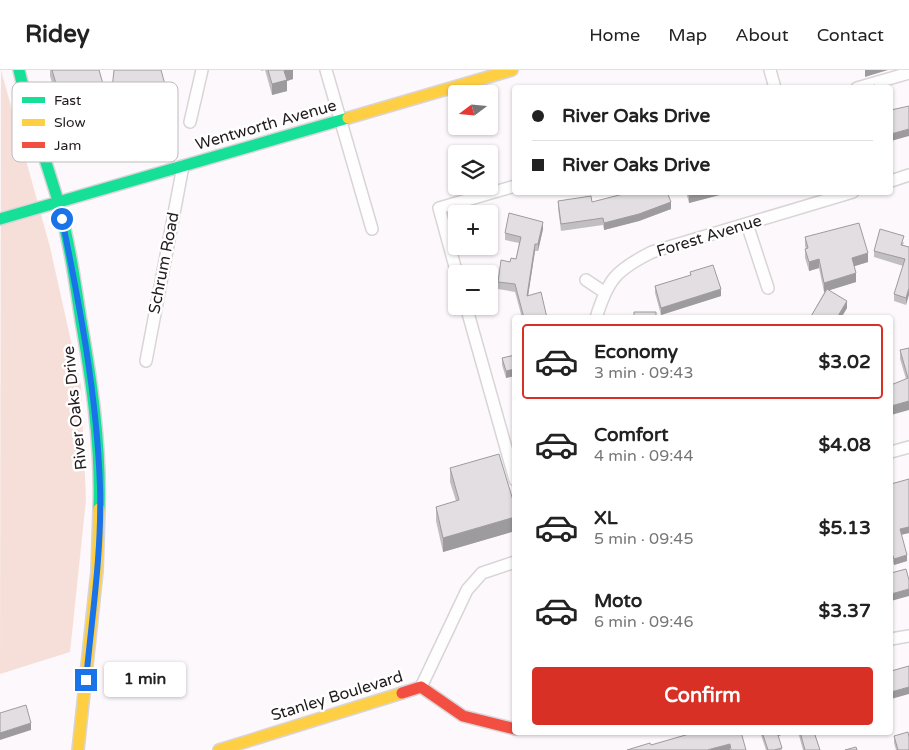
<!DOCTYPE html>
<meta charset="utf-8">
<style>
body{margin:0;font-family:"Varela Round",sans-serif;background:#f2f2f2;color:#222;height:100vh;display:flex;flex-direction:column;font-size:19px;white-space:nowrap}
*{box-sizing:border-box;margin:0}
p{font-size:16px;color:#767676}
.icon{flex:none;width:28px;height:28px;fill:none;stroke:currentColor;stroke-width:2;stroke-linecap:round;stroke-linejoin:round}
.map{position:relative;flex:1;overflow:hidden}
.sheet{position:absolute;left:512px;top:245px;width:381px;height:420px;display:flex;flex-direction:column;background:#fff;border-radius:5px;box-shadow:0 1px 4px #0004}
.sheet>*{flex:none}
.guide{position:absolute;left:512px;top:15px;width:381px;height:110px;border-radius:5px;box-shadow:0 1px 4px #0004;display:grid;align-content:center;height:110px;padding:0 20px;background:#fff}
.needle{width:32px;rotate:254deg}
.controls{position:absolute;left:448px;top:15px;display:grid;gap:10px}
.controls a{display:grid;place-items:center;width:50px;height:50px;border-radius:5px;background:#fff;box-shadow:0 1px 4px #0004;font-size:25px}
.end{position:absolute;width:22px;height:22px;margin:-11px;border:6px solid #1a73e8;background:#fff;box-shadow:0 0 0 2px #fff}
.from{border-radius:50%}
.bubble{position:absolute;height:35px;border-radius:5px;background:#fff;box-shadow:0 1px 4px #0004;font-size:16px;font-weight:700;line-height:35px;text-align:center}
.guide b{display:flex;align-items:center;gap:18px;height:48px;font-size:19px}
.guide b+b{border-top:1px solid #e0e0e0}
.guide i{width:12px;height:12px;background:#222}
ul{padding:9px 0 0;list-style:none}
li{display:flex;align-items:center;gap:15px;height:75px;margin:0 10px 8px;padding:0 10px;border:2px solid transparent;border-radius:5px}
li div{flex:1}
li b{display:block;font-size:19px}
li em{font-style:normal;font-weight:700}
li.active{border-color:#d93025}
li>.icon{width:45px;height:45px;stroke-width:1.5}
.action{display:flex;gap:10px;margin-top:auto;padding:10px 20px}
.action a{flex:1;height:58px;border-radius:5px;background:#d93025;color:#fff;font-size:20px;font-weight:700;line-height:58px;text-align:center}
header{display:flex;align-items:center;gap:30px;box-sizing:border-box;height:70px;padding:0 25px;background:#fff;border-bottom:1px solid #e0e0e0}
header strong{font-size:24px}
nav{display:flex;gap:28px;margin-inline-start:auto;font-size:18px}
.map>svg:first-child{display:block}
</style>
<header>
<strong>Ridey</strong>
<nav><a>Home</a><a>Map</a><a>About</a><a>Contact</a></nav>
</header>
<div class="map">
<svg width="909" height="680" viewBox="0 0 909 680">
<rect width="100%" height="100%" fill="#fdf8fb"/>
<!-- green -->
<path fill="#f6dfd8" d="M1,0l49,177 31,139 5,114 -16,152 -70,22z"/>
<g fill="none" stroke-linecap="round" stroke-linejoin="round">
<!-- street casing -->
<g stroke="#d9d4d7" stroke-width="14">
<path id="street" d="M326,0l46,159
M770,0l5,18
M857,18l52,-15
M190,52l12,-52
M891,111l18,-6
M747,154l21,64
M457,204l-18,-66 76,-22
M586,210l18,12
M466,236l49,174
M596,248c12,-39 20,-48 56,-66l201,-60
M146,291l37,-195
M891,382l18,-5
M891,569l18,-3
M421,617l46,-97 15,-17 33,-11"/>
</g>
<!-- fast casing -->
<g stroke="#d9d4d7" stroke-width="14">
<path id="fast" d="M19,0c10,45 26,87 39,131 11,39 17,80 23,120 11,62 20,125 18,188
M0,149l348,-101"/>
</g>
<!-- slow casing -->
<g stroke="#d9d4d7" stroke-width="14">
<path id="slow" d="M348,48l164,-48
M78,680l19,-179 2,-62
M219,680l183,-57"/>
</g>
<!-- jam casing -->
<g stroke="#d9d4d7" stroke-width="14">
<path id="jam" d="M402,623l19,-6 42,29 52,13"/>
</g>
<!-- street -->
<use href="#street" stroke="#fffefe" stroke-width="11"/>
<!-- fast -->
<use href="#fast" stroke="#16e098" stroke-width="11"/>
<!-- slow -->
<use href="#slow" stroke="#ffcf43" stroke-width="11"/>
<!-- jam -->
<use href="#jam" stroke="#f24e42" stroke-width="11"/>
</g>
<!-- wall -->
<path fill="#c2bfc2" d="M50,0h49l10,49 -43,12 -16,-55z
M261,0h32v9l-6,2v10l-15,4 -7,-25 -4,1z
M686,122h45l-42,11z
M558,131l34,1 79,7 -32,12 -35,9 -1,-5 -42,6 -3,-23z
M543,159l-5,22h-3l-7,45 19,22h-25l-7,-26 -17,-3v-7l12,-20 6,-3 3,-16 -14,-3v-7z
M805,167l63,25 -14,4 2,16 -27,8 18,18 -6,10h-31l15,-27 -1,1 -5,-24 -10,3 -4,-13v-9h1l-1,-3z
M904,172l-1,3 6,2 -3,58 -12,-4v-7l9,-28 -29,-9v-6z
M690,202l31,24 -60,19 -6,-22v-7l35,-10z
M909,278v62l-14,-26 11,-5 -6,-20v-9z
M515,285v21l-9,2 -4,-13v-7z
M450,398l65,39v24l-72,21 -7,-31v-14l20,-6 -6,-19z
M909,409v54l-8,2 6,26 -13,4 -3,-8v-73z
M760,662h29l-11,4 4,14h-16z
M798,662h16l6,18h-17z
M894,666l15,14h-13l-2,-7z"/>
<!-- shaded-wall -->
<path fill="#9e9b9e" d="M288,0h5v9l-6,2v10l-15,4v-11l12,-13z
M865,0h23l-23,7z
M167,22v11l-57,15v-11z
M109,35v14l-43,12v-14z
M909,59v7l-18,5v-7z
M702,122h29l-42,11v-7z
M671,132v7l-32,12 -35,9v-7z
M543,152v7l-5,22v-7z
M535,174v7l-8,52v-7z
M868,183v9l-16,5v-9z
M819,189v9l-10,3v-9z
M856,203v9l-32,10v-9z
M909,218v7l-3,10v-7z
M721,219v7l-60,19v-7z
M847,231v7l-6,10h-3v-2z
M515,299v7l-9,2v-7z
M909,331v9l-18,5v-9z
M515,447v14l-72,21v-14z
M909,457v6l-9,2v-6z
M907,485v6l-13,4v-6z
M909,519v7l-18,5v-7z
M909,617v7l-18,5v-7z
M31,653v7l-31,10v-7z
M776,662h13l-13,5z
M730,674v6h-23z"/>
<!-- building -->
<path fill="#e2dee2" stroke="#9e9b9e" d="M52,0h47l10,35 -43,12z
M114,0h47l6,22 -57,15z
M268,0h20l-4,1 3,9 -15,4z
M875,15l1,3h-11z
M909,36v23l-18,5v-24z
M631,122h36l4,10 -32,12 -35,9 -1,-5 -42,6 -3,-23 33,-5 1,6z
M688,122h14l-13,4z
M509,143l34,9 -5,22h-3l-8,52 14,-4 6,26h-23l-9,-34 -17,-2 3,-22 9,2 1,-4 5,1 5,-22 -16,-4z
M859,153l9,30 -16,5 4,15 -32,10 -5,-24 -10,3 -4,-13 3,-1 -3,-11z
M880,159l24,7 -3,9 8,2v41l-3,10 -12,-4 11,-35 -31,-8z
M713,195l8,24 -60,19 -6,-22 36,-11 -1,-3z
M827,219l20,12 -9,15 2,2h-30z
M634,242h22v6h-22z
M909,278v53l-18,5v-21l17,-7 -8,-28z
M515,285v14l-9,2 -4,-13z
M499,384l16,53v10l-72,21 -7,-31 23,-7 -9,-32z
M909,409v48l-9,2 7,26 -13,4 -3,-8v-67z
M906,499l3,11v9l-18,5v-21z
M909,596v21l-18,5v-21z
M26,635l5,18 -31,10v-20z
M696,662h45l5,18h-15l-1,-6 -23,6h-80l23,-7 1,2z
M762,662h15l5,16 -8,2h-6z
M800,662h14l6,18h-15z
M908,662l1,5v13h-11l-4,-14z
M856,677l1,3h-12z"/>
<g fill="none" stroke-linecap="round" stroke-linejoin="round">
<!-- route -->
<path stroke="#1a73e8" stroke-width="6" d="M62,149c18,88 35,177 38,268 2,64 -8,129 -14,193"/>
</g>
<g text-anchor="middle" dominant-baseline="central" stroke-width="5" stroke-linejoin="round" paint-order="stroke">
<!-- street labels -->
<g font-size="16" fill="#211b1e" stroke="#fff">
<text transform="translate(266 55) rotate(-16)">Wentworth Avenue</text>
<text transform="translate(709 166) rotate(-17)">Forest Avenue</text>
<text transform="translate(164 193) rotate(-79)">Schrum Road</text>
<text transform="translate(75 338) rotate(-96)">River Oaks Drive</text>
<text transform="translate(337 626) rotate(-17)">Stanley Boulevard</text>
</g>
</g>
<!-- legend -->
<rect x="12" y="12" width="166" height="80" rx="8" fill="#fff" stroke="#bcbbbc" stroke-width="1"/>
<rect x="22" y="27" width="23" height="6" fill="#16e098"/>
<rect x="22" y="49" width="23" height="7" fill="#ffcf43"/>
<rect x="22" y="72" width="23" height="6" fill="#f24e42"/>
<g font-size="14" fill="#211b1e">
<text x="54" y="35">Fast</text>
<text x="54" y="57">Slow</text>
<text x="54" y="80">Jam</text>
</g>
</svg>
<div class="controls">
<a><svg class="needle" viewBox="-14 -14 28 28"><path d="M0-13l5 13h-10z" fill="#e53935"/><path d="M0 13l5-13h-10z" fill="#767676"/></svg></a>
<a><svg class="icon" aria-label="layers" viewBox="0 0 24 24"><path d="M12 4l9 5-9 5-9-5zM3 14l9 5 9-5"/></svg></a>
<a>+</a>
<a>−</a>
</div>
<i class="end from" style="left:62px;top:149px"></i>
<i class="end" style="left:86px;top:610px"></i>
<div class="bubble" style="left:104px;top:592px;width:82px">1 min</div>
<div class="guide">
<b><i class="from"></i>River Oaks Drive</b>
<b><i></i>River Oaks Drive</b>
</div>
<section class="sheet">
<ul>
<li class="active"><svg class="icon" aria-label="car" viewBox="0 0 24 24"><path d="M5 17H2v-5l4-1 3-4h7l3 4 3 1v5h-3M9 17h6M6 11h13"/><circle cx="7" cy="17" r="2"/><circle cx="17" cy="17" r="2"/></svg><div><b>Economy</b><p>3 min · 09:43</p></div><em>$3.02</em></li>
<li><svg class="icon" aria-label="car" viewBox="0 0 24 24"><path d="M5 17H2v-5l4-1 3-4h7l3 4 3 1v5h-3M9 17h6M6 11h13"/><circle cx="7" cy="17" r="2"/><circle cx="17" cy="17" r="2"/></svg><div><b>Comfort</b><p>4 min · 09:44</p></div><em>$4.08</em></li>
<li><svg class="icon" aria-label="car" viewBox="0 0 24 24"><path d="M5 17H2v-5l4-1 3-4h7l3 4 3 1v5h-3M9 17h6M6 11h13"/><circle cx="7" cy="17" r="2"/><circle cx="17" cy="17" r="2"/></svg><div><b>XL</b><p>5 min · 09:45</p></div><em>$5.13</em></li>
<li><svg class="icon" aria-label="car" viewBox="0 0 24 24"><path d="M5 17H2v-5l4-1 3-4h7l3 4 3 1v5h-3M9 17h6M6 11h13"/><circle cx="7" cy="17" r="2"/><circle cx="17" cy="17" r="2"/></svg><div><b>Moto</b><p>6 min · 09:46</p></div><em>$3.37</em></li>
</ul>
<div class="action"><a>Confirm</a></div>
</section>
</div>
